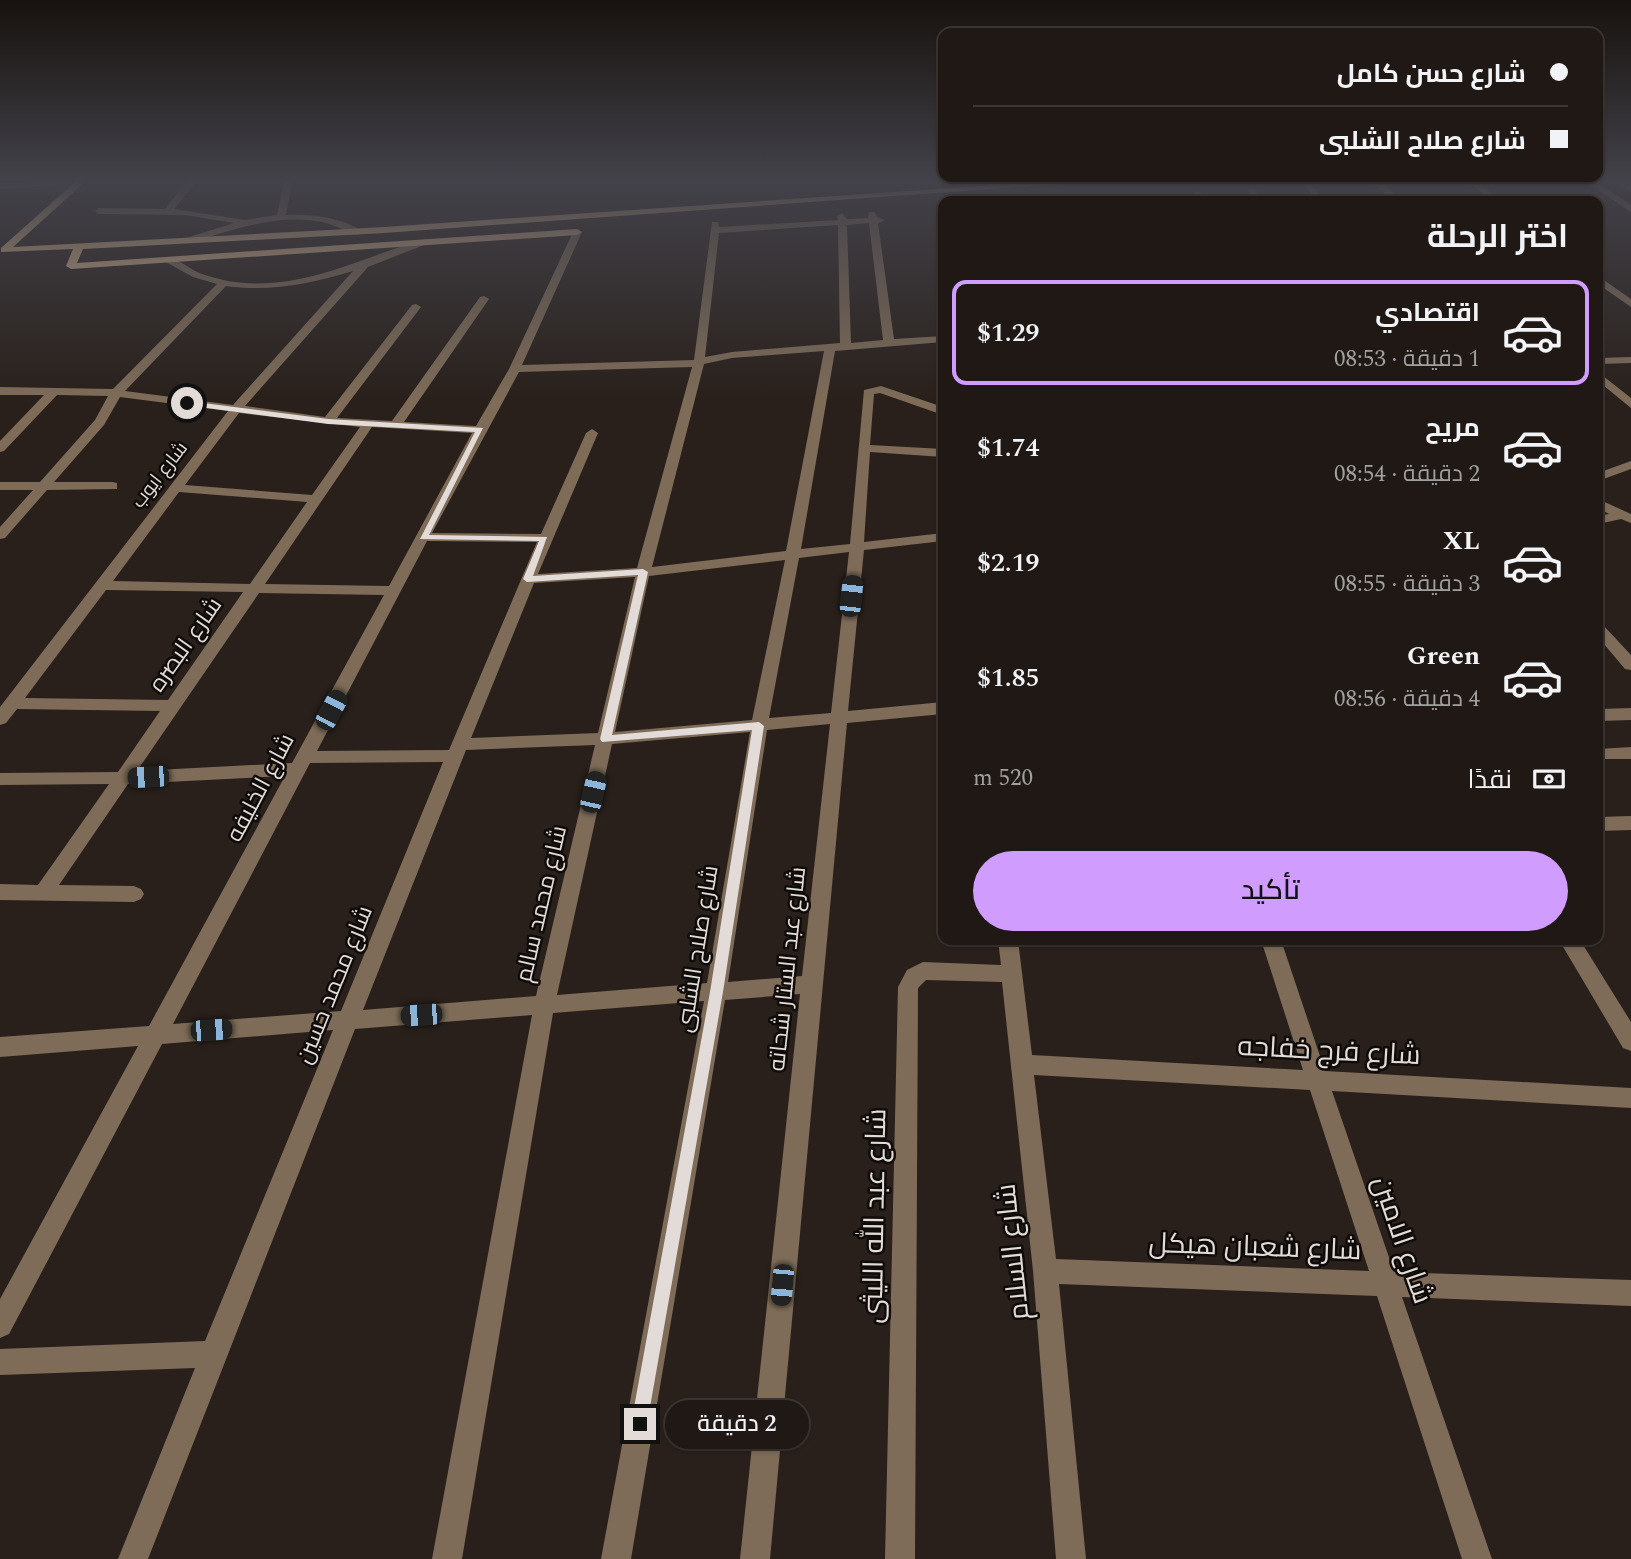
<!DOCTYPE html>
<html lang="ar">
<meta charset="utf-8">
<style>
body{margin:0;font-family:Spectral,Cairo,serif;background:#2c2522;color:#f1f3f6;direction:rtl;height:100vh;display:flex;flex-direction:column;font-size:26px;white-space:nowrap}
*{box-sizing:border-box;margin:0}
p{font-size:23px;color:#a1a0a0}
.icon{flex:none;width:38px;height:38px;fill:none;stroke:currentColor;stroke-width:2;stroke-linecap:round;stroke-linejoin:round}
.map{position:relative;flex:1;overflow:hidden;direction:ltr}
.details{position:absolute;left:938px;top:196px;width:665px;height:749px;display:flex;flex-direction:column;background:#1f1814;border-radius:14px;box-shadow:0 2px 5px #0004,0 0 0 2px #3c3734;direction:rtl}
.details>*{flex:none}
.guide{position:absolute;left:938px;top:28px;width:665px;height:154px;border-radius:14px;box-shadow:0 2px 5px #0004,0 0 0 2px #3c3734;direction:rtl;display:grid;align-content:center;height:154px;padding:0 35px;background:#1f1814}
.end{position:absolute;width:32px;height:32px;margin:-16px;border:9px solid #e2dbd8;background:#111;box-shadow:0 0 0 4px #111}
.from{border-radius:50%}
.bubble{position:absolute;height:49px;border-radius:24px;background:#1f1814;box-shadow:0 2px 5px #0004,0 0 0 2px #3c3734;font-size:23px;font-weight:600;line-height:49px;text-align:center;direction:rtl}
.car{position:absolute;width:21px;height:42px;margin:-21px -10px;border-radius:9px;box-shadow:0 0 5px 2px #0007;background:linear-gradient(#222 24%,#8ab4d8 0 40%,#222 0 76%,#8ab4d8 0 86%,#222 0)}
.guide b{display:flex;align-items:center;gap:24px;height:66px;font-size:26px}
.guide b+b{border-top:2px solid #3c3734}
.guide i{width:18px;height:18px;background:#f1f3f6}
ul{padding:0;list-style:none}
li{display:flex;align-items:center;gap:21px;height:105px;margin:0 14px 10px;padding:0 21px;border:4px solid transparent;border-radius:14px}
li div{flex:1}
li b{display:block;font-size:26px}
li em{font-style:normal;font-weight:600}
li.on{border-color:#d09dff}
li>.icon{width:63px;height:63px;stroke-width:1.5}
h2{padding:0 35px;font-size:32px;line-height:84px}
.pay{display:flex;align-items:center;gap:18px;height:77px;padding:0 35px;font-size:26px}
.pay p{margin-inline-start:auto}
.cta{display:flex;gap:14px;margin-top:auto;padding:14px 35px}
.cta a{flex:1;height:80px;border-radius:42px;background:#d09dff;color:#111;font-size:28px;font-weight:600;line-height:80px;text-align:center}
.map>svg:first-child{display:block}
</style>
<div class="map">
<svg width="1631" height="1559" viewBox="0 0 1631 1559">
<rect width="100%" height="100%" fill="#29201b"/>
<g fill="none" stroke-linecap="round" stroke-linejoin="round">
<!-- minor -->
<path fill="#7e6c58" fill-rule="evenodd" d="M63,182l-4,3 -59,4v-6z
M187,182h9l-22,27 71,11 32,-5 7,-33h8l-6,33c25,-1 56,2 77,17l-5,3c-12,-4 -23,-10 -36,-13 -46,-9 -89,8 -133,21l-3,-1v-4l48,-15 -49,-8 -86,-1 -4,-3 4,-3 66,1z
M1381,182l20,17 1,2h-9l-20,-18z
M1468,182h10l23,19h-9z
M1586,182h10l35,23v7z
M1616,182l15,3v7z
M1309,184l3,1 15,16h-9l-13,-14z
M1248,189h6l11,12h-9z
M1197,191l3,1 6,9h-8l-5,-7z
M1158,194l3,1 4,6h-8l-3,-4z
M869,212h6l2,5 8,3 -7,3 16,116 49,-3v6l-108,9 -34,198 49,-5 14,-154 17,-4 62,21v8l-63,-22 -6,1 -4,51 73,4v8l-73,-5 -6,90 79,-9v8l-79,9 -16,161 95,-9v12l-96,9 -77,836h-30l60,-565 -75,6 -94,559h-30l103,-558 -151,12 -91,546h-30l100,-544 -177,14 -207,530h-30l77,-191 -195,7v-26l205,-8 128,-311 -171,14 -153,290 -9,4v-39l138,-253 -138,11v-20l149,-11 136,-250 -157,8 -69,101 75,1 7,3 3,5 -3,5 -7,3 -134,-2v-16l38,1 71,-101 -109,1v-12l118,-1 42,-61 -143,-2 -11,14 -6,2v-18l228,-296 -108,-14 -16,28 -50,57h58l5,1v6l-70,1 -42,48 -5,1v-12l33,-37h-33v-8h40l55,-62 13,-24 -51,-1 -53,56 -4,1v-11l44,-46h-44v-8l113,2 104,-105 -24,-7 -29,-16v-4c11,-1 23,10 33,15 9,4 22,7 31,9 69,12 130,-22 193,-41l5,3 -2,2 -56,22 -123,139 80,11 87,-112 4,-1 5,3 -84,111 55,3 88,-124 4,-1 5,3 -85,123 72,4 33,-57 65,-139 8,2 -60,133 172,-5 18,-138h6l1,5 119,-7 -1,-4 5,-3 5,6 21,-1zM869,223l14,117 -32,3 -4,-118zM838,225l2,118 -108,9 -27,5 14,-124zM353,271l-120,134 -108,-14 101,-105c43,6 85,-2 127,-15zM824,351l-38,200 -134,16 52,-203 28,-6zM692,367l-55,201 -99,6 60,-141 -6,-4 -6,4 -45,101 -109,-1 87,-161zM239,413l121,14 -48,68 -127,-10zM372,427l100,6 -83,153 -124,-2zM179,492l128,10 -57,82 -137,-3zM427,541l110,1 -88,208 -132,1zM849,552l-18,161 -62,5 30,-160zM785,560l-33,160 -137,12 34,-156zM635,577l-37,156 -127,5 63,-155zM106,590l137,2 -75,108 -143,-2zM259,593l125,2 -92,168 -155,8zM830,724l-28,252 -74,6 39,-252zM750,732l-43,251 -150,12 55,-251zM595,745l-59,251 -173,14 103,-260zM443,762l-102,249 -168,13 137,-261z
M1598,276l33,23v8l-33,-23z
M1631,357v6l-33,1v-6z
M1598,372l33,26v10l-33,-27z
M1631,461v8l-33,12v-8z
M1598,499l33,15v9l-10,-4 -23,5v-8l11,-2 -11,-6z
M1598,623l5,2 28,30v15l-6,-1 -27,-32z
M1631,708v12l-33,1v-12z
M1631,747v12h-33v-10z
M1631,816v14l-33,1v-14z
M998,940h20l14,115 271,15 -42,-130h20l44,131 306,17v20l-299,-17 62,181 237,8v26l-229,-9 90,262h-30l-85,-263 -318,-12 27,275h-30l-23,-288 -31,-289 -76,-2 -8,8 -3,571h-30l13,-572 9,-17 16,-8 78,3zM1034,1075l276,15 59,181 -313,-12z
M1559,940h21l51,82v29l-8,-3z"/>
<!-- major -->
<path fill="#dbb78c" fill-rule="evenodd" d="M75,182h10l-72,65 371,-20 656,-45h48l-704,51 -301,16 -6,14 500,-34 5,3 -5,3 -506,34 -5,-3 7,-17 -72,3v-4z"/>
</g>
<!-- sky -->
<linearGradient id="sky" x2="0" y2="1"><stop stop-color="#17120f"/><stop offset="0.45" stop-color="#43424a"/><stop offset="1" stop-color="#43424a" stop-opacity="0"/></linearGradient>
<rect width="1631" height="401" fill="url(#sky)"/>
<!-- route -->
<path fill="#e2dbd8" d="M187,401l141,18 155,9 -54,107 118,2 -14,39 110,-7 5,3 -36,163 147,-13 5,4 -41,266 -77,438 -6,3 -6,-3 -3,-6 79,-432 42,-262 -150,12 -2,-3 38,-164 -111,7 -4,-3 16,-38 -119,-2 55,-107 -147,-8 -144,-19z"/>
<g text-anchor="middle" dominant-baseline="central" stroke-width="5" stroke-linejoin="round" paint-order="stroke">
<!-- far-street labels -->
<g font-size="19" fill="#e2dbd8" stroke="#0f0b09">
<text transform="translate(160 475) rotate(-52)">شارع ايوب</text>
</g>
<!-- street labels -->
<g font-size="23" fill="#e2dbd8" stroke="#0f0b09">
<text transform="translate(186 645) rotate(-55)">شارع البصره</text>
<text transform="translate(261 788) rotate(-62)">شارع الخليفه</text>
<text transform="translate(542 904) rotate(-77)">شارع محمد سالم</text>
<text transform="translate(698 949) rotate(-81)">شارع صلاح الشلبى</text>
<text transform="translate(788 969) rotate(-84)">شارع عبد الستار شحاته</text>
<text transform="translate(335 985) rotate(-68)">شارع محمد حسين</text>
</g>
<!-- near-street labels -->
<g font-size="28" fill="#e2dbd8" stroke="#0f0b09">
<text transform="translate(1329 1051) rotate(3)">شارع فرج خفاجه</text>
<text transform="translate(875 1216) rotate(-89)">شارع عبد الله الليثى</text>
<text transform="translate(1402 1240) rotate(71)">شارع الامين</text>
<text transform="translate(1255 1247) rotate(2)">شارع شعبان هيكل</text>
<text transform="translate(1013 1252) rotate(-96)">شارع السلام</text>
</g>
</g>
</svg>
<i class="end from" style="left:187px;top:403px"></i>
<i class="end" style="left:640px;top:1424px"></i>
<div class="bubble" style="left:665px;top:1400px;width:144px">2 دقيقة</div>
<i class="car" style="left:851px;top:596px;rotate:6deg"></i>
<i class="car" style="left:331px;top:710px;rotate:28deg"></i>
<i class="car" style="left:148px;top:777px;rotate:267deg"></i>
<i class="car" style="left:593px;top:792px;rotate:13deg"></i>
<i class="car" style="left:421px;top:1015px;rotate:266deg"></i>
<i class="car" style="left:211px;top:1030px;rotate:86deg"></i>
<i class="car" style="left:782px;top:1285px;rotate:185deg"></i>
<div class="guide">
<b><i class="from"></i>شارع حسن كامل</b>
<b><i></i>شارع صلاح الشلبى</b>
</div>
<section class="details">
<h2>اختر الرحلة</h2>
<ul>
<li class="on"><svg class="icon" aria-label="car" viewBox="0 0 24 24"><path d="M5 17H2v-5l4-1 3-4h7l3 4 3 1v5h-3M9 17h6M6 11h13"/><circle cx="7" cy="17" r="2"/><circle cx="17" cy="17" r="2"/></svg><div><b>اقتصادي</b><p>1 دقيقة · 08:53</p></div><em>$1.29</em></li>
<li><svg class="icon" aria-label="car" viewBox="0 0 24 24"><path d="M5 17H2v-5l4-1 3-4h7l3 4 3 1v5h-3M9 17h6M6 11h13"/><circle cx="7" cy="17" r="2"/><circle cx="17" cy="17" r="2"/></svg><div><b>مريح</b><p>2 دقيقة · 08:54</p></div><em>$1.74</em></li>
<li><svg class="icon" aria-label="car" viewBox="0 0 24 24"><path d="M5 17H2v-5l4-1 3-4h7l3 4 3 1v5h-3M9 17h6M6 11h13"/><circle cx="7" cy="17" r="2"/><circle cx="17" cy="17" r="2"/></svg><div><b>XL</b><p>3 دقيقة · 08:55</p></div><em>$2.19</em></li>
<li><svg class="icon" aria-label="car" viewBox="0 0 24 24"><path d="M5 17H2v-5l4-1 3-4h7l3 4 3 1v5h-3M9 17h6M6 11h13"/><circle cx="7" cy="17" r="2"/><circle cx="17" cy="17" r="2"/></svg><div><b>Green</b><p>4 دقيقة · 08:56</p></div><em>$1.85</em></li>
</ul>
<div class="pay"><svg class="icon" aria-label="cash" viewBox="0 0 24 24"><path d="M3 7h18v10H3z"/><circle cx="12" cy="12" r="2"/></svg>نقدًا<p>520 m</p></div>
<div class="cta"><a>تأكيد</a></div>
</section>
</div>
